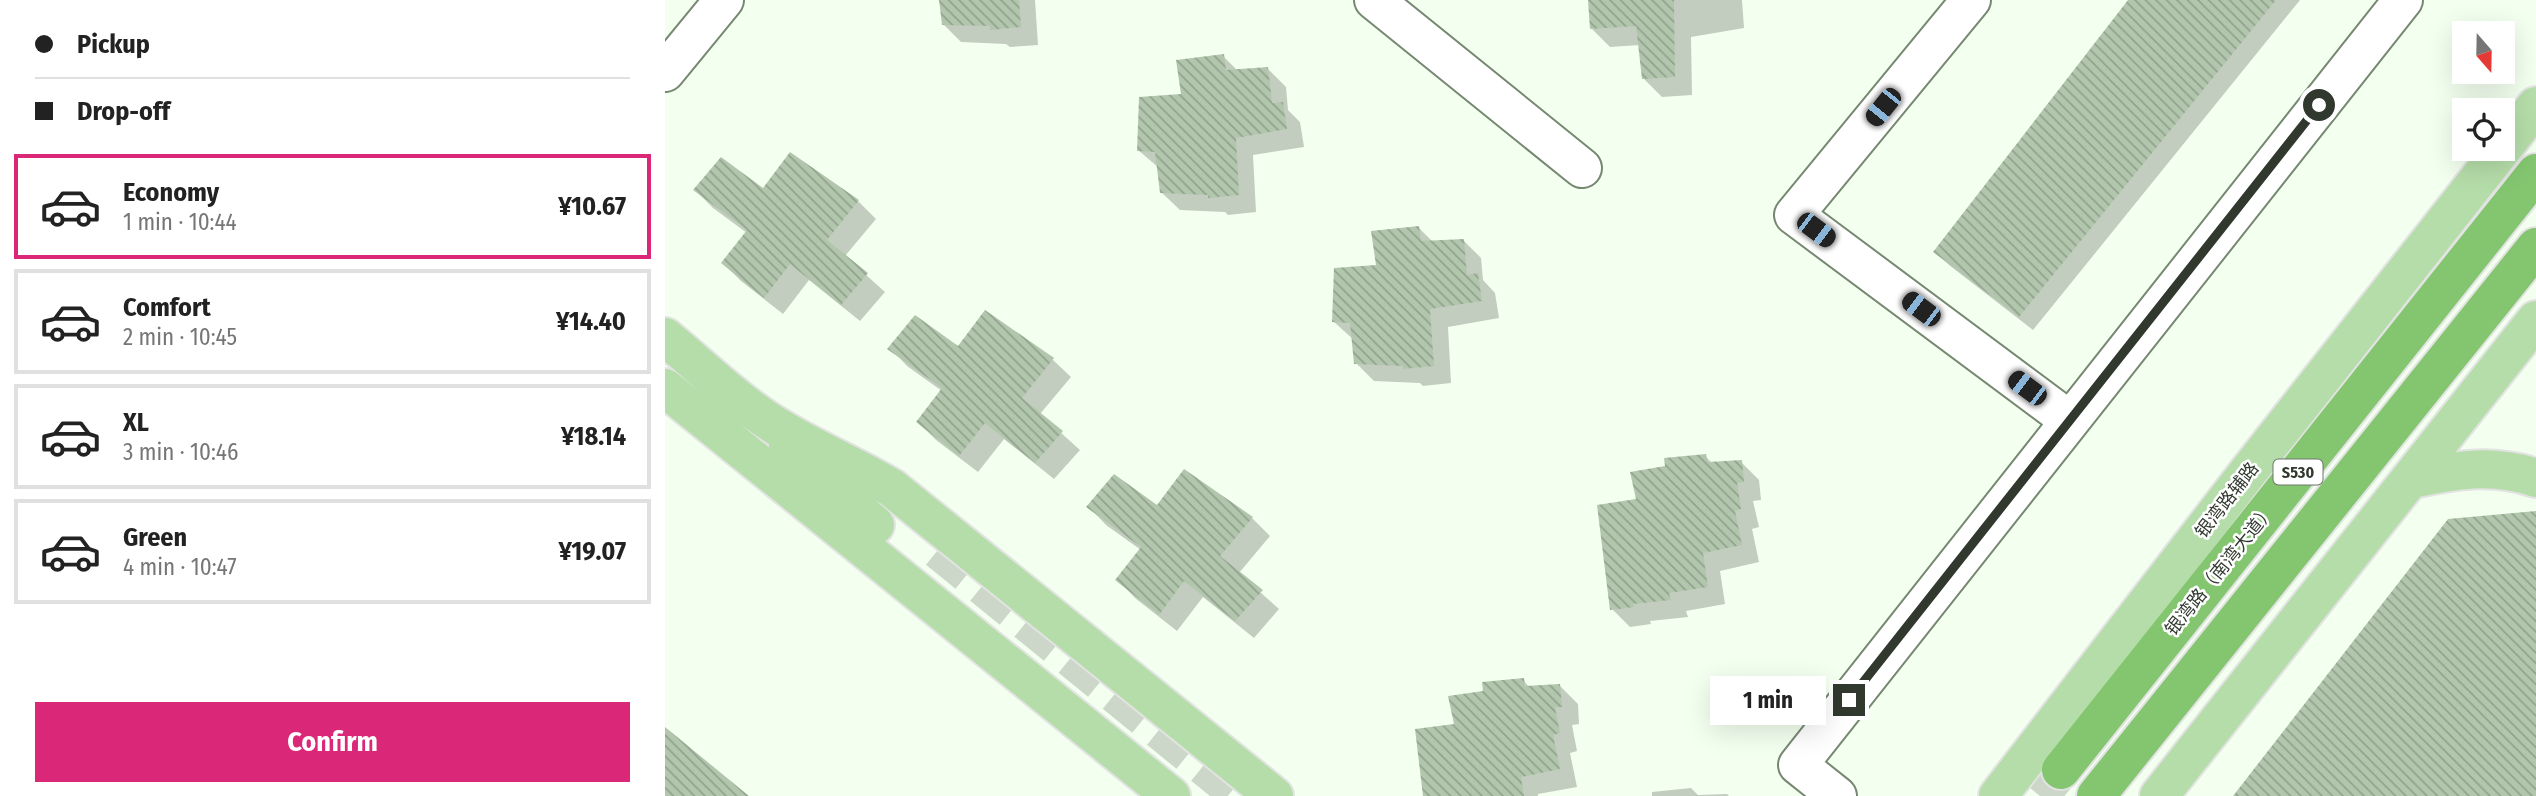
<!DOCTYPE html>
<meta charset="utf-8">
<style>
body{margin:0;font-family:"Fira Sans Condensed","Noto Sans SC",sans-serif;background:#f2f2f2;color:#222;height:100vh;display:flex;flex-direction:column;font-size:26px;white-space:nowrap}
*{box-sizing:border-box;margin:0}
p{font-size:23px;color:#767676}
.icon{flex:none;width:38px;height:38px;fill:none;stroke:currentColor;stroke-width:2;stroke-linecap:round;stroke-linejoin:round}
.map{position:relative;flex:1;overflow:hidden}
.details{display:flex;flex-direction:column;background:#fff;width:665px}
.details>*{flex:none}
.guide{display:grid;align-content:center;height:154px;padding:0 35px;background:#fff}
.needle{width:46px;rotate:160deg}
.buttons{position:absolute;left:1787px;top:21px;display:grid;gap:14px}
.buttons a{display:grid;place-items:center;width:63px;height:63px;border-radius:0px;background:#fff;box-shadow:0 7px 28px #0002;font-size:35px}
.end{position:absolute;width:32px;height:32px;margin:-16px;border:9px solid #31392f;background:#fff;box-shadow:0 0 0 4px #fff}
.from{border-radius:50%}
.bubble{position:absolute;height:49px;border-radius:0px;background:#fff;box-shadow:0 7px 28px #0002;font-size:23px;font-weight:700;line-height:49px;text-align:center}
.car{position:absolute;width:21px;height:42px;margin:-21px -10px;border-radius:9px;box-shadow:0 0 5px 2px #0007;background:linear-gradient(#222 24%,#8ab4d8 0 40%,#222 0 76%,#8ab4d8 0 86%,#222 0)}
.guide b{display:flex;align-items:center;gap:24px;height:66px;font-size:26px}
.guide b+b{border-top:2px solid #e0e0e0}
.guide i{width:18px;height:18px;background:#222}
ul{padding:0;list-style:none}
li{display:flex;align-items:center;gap:21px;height:105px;margin:0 14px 10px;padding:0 21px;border:4px solid #e0e0e0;border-radius:0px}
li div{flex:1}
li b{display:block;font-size:26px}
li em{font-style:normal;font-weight:700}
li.active{border-color:#db2777}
li>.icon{width:63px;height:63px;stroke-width:1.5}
.button{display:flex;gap:14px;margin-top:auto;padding:14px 35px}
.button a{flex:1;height:80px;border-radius:0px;background:#db2777;color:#fff;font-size:28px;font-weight:700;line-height:80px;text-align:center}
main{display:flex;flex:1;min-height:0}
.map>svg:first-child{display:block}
</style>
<main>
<section class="details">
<div class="guide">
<b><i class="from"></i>Pickup</b>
<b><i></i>Drop-off</b>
</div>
<ul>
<li class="active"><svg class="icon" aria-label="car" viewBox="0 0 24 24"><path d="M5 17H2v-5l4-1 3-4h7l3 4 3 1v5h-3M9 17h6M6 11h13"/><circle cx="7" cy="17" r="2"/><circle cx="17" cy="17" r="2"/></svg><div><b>Economy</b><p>1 min · 10:44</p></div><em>¥10.67</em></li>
<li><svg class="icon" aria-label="car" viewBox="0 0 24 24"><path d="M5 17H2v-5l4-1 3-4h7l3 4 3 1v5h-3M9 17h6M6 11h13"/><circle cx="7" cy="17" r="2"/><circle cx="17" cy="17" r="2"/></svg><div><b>Comfort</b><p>2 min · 10:45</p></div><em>¥14.40</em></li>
<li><svg class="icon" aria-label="car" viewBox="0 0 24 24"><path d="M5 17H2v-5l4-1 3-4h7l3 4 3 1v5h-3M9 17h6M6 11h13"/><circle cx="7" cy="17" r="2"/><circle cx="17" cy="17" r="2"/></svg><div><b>XL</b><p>3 min · 10:46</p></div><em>¥18.14</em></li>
<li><svg class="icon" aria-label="car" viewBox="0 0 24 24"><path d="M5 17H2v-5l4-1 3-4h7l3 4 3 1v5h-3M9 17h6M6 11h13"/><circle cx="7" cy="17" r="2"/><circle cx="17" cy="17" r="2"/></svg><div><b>Green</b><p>4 min · 10:47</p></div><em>¥19.07</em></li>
</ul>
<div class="button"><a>Confirm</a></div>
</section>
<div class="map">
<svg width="1871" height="796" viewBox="0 0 1871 796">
<defs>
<pattern id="building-back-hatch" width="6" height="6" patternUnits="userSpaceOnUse" patternTransform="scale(1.75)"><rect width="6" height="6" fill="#b2c6ad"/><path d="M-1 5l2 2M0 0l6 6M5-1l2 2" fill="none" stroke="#91a28d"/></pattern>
</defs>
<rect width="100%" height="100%" fill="#f3ffef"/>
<!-- shadow -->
<path fill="#0003" d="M273,0h97l3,45 -28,2 -4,-3 -45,-2 -18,-18 -2,-23z
M925,0h152l2,28 -53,9 1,58 -30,2 -18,-18 -4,-34 -30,2 -18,-18z
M1466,0h169l-267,330 -84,-65 -13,-14z
M558,56l15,15 30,-2 18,18 2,23 12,12 4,25 -51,8 3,57 -28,3 -3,-3 -45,-2 -19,-18 -2,-24 -21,-18 45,-55z
M125,154l68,47 18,18 -31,37 40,36 -25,29 -51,-41 -26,34 -42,-33 -18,-18 24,-30 -34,-25 -18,-18 68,1z
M754,228l14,14 30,-2 18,18 2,22 12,13 4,25 -51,9 3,56 -28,3 -3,-3 -46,-2 -18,-18 -2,-23 -20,-18 44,-56z
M320,312l68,48 18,17 -31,37 40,36 -26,29 -50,-40 -26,33 -42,-32 -18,-18 24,-31 -35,-25 -17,-18 68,1z
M1040,456l7,7 29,-1 18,18 2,20 -8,1 6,26 -7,2 7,33 -39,9 5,33 -39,7 2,6 -38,4 1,3 -21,3 -18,-18 26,-108 29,-33z
M519,471l68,47 18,18 -31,37 40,36 -25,29 -51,-41 -26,34 -42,-33 -17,-18 23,-30 -35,-25 -17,-18 69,1z
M858,680l7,8 30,-2 18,18 1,20 -7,1 5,26 -7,2 7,34 -39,7v2h-113l31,-71 29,-33z
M1026,788l7,7 29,-1 2,2h-77v-4z"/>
<!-- building -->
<path fill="url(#building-back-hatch)" d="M274,0h80l2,27 -31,3v-4l-48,-1z
M923,0h86l1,77 -33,2 -6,-53 -46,3z
M1463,0h148l-257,317 -86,-65z
M559,54l2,16 42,-3 4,36 11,-1 4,27 -51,9 3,57 -31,3v-3l-48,-2 -5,-41 -18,-1 2,-54 42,-3 -5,-34z
M125,152l69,48 -32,40 41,33 -27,32 -51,-41 -26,34 -43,-35 26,-33 -54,-40 28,-33 42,31z
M754,226l2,15 43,-2 3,36 11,-2 4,28 -52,8 4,57 -31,3v-3l-49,-2 -4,-41 -18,-1 2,-54 42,-3 -5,-34z
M320,310l69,48 -32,40 41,33 -28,32 -50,-40 -26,33 -43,-34 26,-34 -55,-39 28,-34 43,31z
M1041,454l2,8 34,-2 2,22 -7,1 4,26 -6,2 7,34 -39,8 5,34 -39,6 2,7 -38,4 1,3 -24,3 -13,-105 39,-6 -6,-27 35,-6 -1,-8z
M519,469l69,48 -33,39 43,34 -28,31 -51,-40 -25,34 -44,-35 26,-33 -55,-40 28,-33 43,31z
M1871,511v285h-303l215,-277z
M859,678l1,8 35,-2 2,23h-7l5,26 -7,2 7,34 -39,8 3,19h-101l-8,-67 39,-5 -6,-28 35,-5 -1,-9z
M0,727l84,69h-84z"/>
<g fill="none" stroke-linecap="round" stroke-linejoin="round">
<!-- major-tunnel -->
<path stroke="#ccd7c9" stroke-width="38" stroke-dasharray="38 19" stroke-linecap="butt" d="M273,550l302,246"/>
<!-- highway-tunnel -->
<path stroke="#ccd7c9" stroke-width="38" stroke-dasharray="38 19" stroke-linecap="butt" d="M1375,796l21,-26"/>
<!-- minor casing -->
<g stroke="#768871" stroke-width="42">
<path id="minor" d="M709,0l208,168
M1306,0l-177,215 275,205
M0,72l59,-72
M1172,796l-39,-31 605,-765"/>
</g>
<!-- major casing -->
<g stroke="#e2e3e2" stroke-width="42">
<path id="major" d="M0,337c38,31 75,68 118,93 35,21 74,37 109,58l382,308
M0,388l506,408
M123,445l31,32 56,48
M1744,480c44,-10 83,-17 127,-2
M1333,796l250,-324 288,-366
M1494,796l377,-476"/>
</g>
<!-- highway casing -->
<g stroke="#e2e3e2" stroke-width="42">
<path id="highway" d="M1396,770l475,-597
M1431,796l440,-549"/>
</g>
<!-- minor -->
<use href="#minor" stroke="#fff" stroke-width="38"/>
<!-- major -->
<use href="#major" stroke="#b5dda9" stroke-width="38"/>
<!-- highway -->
<use href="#highway" stroke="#84c670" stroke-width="38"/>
</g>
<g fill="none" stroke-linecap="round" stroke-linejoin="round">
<!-- route -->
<path stroke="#31392f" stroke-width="9" d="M1184,700l470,-595"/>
</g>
<g text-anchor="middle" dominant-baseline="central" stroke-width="5" stroke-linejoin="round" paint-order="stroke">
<!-- shield labels -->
<rect fill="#fff" stroke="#6f746d" stroke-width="2" x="1608.5" y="459.5" width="49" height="25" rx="5"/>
<g font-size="16" font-weight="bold" fill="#31392f">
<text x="1633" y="472">S530</text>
</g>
<!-- street labels -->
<g font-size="18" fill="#31392f" stroke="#fff">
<text transform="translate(1562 500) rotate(-52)">银湾路辅路</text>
<text transform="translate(1555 570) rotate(-51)">银湾路（南湾大道）</text>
</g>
</g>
</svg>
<div class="buttons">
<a><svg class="needle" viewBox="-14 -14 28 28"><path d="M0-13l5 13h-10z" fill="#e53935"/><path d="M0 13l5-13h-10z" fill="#767676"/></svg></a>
<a><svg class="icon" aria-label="locate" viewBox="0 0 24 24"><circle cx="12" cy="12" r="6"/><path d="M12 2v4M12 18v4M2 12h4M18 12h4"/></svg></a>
</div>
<i class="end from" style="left:1654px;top:105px"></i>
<i class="end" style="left:1184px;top:700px"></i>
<div class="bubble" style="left:1045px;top:676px;width:116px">1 min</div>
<i class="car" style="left:1218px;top:107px;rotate:219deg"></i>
<i class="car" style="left:1151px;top:230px;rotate:127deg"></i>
<i class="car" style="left:1256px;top:309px;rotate:307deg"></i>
<i class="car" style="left:1362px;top:388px;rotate:307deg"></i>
</div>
</main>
